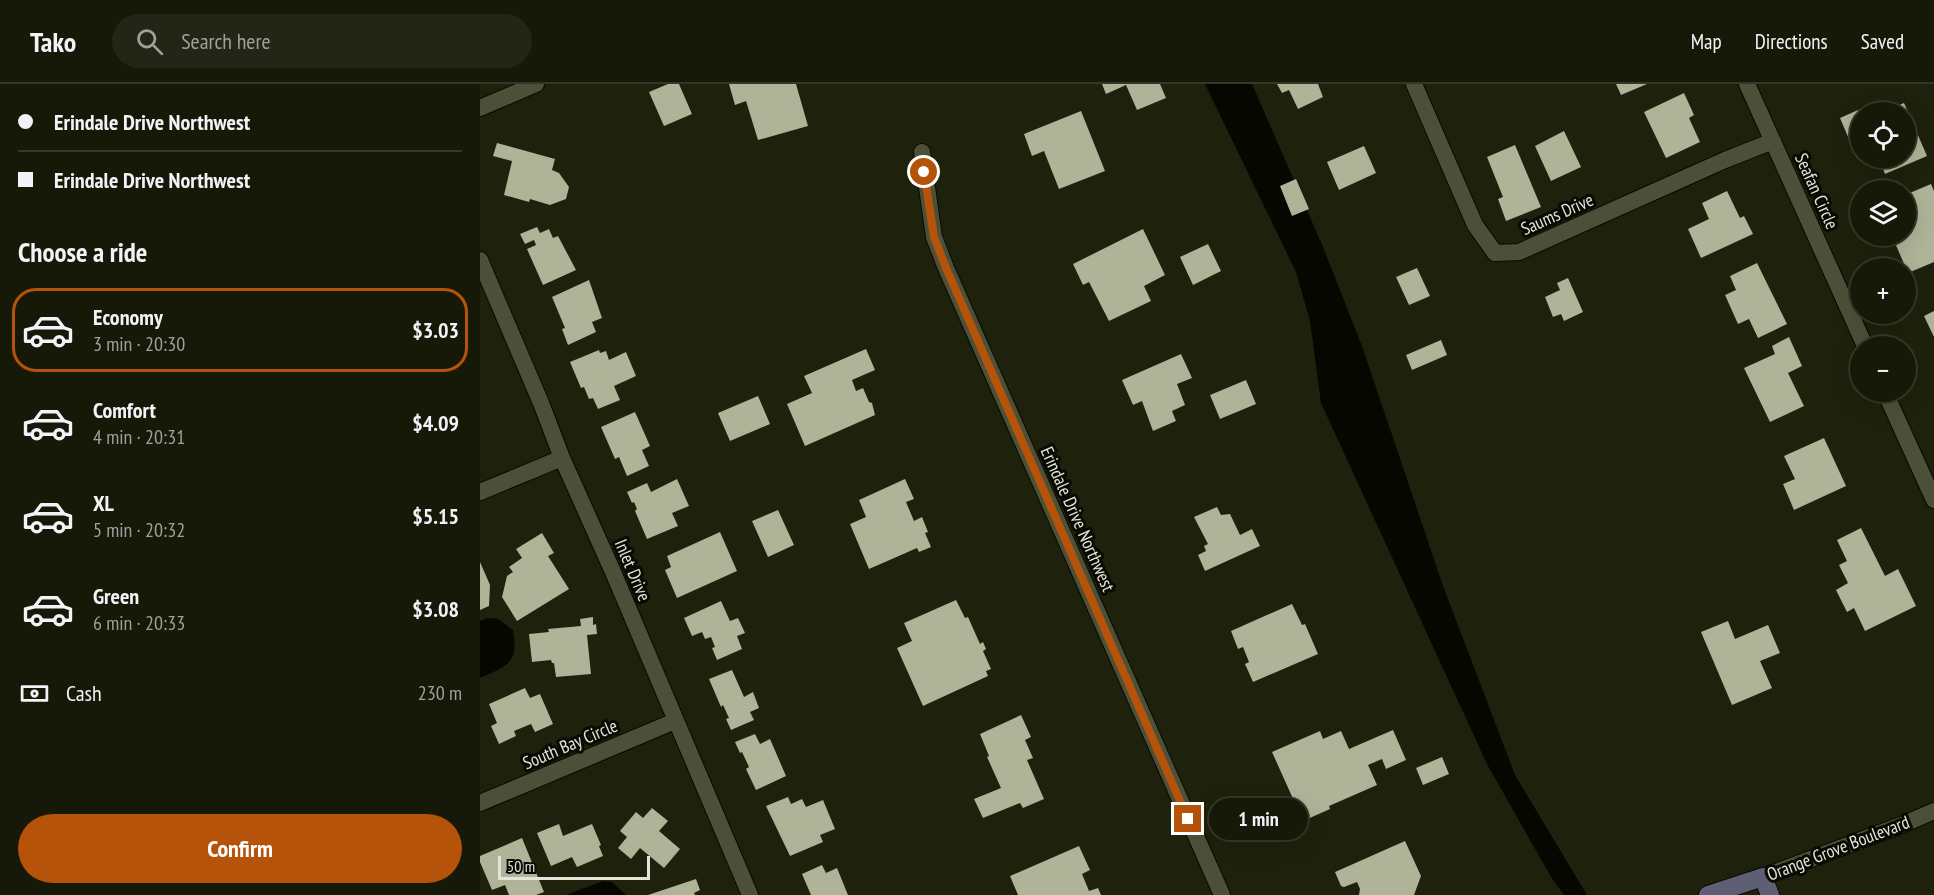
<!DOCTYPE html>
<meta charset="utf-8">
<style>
body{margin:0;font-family:"PT Sans Narrow",sans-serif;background:#232616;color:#f1f3f6;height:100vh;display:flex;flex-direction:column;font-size:22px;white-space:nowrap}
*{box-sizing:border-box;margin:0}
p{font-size:20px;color:#9ea09c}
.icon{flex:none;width:33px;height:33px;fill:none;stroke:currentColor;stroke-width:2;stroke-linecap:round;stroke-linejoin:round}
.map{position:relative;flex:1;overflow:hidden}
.drawer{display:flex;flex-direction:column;background:#161908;width:480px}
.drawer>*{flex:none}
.banner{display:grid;align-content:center;height:132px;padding:0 18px;background:#161908}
.tools{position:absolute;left:1370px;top:18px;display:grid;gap:12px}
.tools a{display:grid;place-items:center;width:66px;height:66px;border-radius:50%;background:#161908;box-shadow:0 6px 24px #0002,0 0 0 2px #353829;font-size:30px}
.scale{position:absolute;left:18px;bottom:15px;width:152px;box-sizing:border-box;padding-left:6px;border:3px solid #e2e5d7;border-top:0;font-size:16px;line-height:21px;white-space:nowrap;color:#e2e5d7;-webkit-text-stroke:4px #090a03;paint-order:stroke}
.end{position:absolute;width:27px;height:27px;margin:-14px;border:8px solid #b45309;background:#fff;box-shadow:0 0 0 3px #fff}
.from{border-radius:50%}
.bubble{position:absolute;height:42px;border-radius:21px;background:#161908;box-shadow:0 6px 24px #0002,0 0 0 2px #353829;font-size:20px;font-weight:800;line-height:42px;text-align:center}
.banner b{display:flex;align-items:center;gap:21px;height:57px;font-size:22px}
.banner b+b{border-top:2px solid #353829}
.banner i{width:15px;height:15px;background:#f1f3f6}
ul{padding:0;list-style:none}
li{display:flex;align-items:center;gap:18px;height:84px;margin:0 12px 9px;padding:0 6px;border:3px solid transparent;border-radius:24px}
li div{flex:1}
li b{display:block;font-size:22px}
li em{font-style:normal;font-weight:800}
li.on{border-color:#b45309}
li>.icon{width:54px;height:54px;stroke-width:1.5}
h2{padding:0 18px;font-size:27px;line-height:72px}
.pay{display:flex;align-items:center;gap:15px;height:66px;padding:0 18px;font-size:22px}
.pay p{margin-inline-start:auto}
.button{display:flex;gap:12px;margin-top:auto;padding:12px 18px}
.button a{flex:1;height:69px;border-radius:36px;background:#b45309;color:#fff;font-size:24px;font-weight:800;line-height:69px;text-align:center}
header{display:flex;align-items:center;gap:36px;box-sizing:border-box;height:84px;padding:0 30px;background:#161908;border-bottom:2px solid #353829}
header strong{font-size:28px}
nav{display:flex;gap:33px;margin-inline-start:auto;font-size:21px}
.search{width:420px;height:54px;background:#232616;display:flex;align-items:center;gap:15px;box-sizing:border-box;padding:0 21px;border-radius:33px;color:#9ea09c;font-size:22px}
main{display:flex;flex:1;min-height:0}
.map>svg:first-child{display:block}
</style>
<header>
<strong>Tako</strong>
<div class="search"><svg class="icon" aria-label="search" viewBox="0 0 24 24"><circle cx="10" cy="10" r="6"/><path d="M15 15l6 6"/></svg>Search here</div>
<nav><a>Map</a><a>Directions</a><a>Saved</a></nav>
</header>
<main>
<section class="drawer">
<div class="banner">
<b><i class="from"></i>Erindale Drive Northwest</b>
<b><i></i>Erindale Drive Northwest</b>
</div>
<h2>Choose a ride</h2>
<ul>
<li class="on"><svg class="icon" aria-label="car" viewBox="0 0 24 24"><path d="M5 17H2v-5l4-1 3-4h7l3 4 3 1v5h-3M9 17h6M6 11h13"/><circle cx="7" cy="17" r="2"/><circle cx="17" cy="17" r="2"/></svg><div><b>Economy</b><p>3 min · 20:30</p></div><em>$3.03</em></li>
<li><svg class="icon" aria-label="car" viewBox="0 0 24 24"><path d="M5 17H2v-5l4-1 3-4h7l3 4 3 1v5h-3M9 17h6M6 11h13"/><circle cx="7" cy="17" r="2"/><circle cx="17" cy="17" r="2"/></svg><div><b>Comfort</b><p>4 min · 20:31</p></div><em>$4.09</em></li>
<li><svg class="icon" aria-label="car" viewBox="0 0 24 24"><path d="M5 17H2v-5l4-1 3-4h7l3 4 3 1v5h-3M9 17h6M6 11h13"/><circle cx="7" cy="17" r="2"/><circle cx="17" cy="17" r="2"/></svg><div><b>XL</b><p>5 min · 20:32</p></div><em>$5.15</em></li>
<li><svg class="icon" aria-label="car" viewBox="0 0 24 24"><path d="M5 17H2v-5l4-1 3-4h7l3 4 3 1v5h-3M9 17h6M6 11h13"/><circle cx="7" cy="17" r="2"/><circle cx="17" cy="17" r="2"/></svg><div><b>Green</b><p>6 min · 20:33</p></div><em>$3.08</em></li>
</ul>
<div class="pay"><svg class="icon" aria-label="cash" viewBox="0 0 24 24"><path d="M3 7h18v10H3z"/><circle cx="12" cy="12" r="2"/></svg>Cash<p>230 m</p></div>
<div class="button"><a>Confirm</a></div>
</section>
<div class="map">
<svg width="1454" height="811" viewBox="0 0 1454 811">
<rect width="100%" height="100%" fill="#1e210b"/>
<!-- water -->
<path fill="#060700" d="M725,0h47l71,163 39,99 81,240 72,189 72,120h-23l-13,-18 -64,-113 -166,-361 -11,-82 -14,-49z
M8,534l10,1 15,11c6,33 -6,36 -33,48v-57z
M123,797l9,1 14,13h-60z"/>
<!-- building -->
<path fill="#afb398" d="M188,0h11l13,30 -28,12 -15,-34z
M249,0h67l12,42 -50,14 -12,-39 -11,4z
M622,0h58l6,14 -29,12 -11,-25 -20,9z
M797,0h41l5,13 -25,12 -9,-19 -7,3z
M1136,0h31l-26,11z
M1204,9l10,22 -5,3 11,24 -34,16 -22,-46z
M1424,19l23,53 -42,18 -4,-10 -9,4 -5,-10h38v-46h-22z
M1387,22l2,6h-9v44l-3,2 -17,-40z
M601,27l24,60 -46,18 -15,-38 -12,5 -8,-22z
M1084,47l17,36 -30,14 -16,-35z
M17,59l58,16 -3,11 7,3 10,14 -3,12 -16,6 -20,-6 -1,3 -25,-7 8,-34 -19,-5z
M1035,61l26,62 -35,14 -8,-22 5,-2 -16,-40z
M884,62l12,27 -37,17 -12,-28z
M816,95l13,30 -17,7 -12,-30z
M1451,100l3,7v71l-26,11 -16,-37h13v-41z
M1247,107l13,27 4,-2 9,18 -52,24 -13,-29 21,-10 -7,-16z
M57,143l3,6 9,-4 4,9 5,-2 18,34 -33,15 -16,-36 9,-4 -2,-5 -9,4 -5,-10z
M663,145l22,46 -21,11 7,15 -42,20 -20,-39 -6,3 -10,-21z
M728,160l13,27 -28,14 -13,-28z
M1277,179l30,61 -29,14 -9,-19 -11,5 -13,-29 11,-5 -6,-14z
M937,184l13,28 -21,9 -13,-28z
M1088,194l15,34 -19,9 -3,-7 -8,3 -8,-20 15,-7 -3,-7z
M109,196l13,38 -10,4 4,10 -28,13 -6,-16 3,-1 -13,-31z
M1454,227v26l-10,-21z
M1309,253l13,29 -14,7 16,33 -34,16 -26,-54 31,-14 -3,-8z
M961,256l6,15 -35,15 -6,-15z
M386,265l9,21 -23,10 4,11 7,-3 6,14 3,1 3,12 -70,31 -18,-42 25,-11 -8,-17z
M119,266l1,3 6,-2 3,9 17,-8 10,24 -22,10 6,14 -22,9 -5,-11 -4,1 -5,-12 -3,1 -11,-26z
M701,270l11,24 -15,6 8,21 -13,6 4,10 -23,10 -11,-30 -9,4 -11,-25z
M766,296l10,24 -36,15 -10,-24z
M278,312l12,28 -40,17 -12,-28z
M155,328l15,34 -8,4 7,16 -22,10 -8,-19 -4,2 -14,-32z
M1344,354l22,48 -52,24 -11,-26 12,-5 -11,-23z
M197,395l12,27 -17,7 6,13 -31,13 -12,-28 2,-2 -3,-7 -2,1 -5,-11 20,-9 4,9z
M425,395l9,20 -8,3 8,19 8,-4 6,15 -3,1 6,14 -12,5 -2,-4 -48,21 -19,-45 16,-7 -7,-17z
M737,423l4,8 9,-1 10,21 12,-6 8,17 -55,25 -7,-16 8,-4 -2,-5 4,-2 -14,-27z
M298,426l16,35 -26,12 -16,-36z
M1381,444l24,48 13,-7 18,37 -51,25 -11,-23 -7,4 -11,-22 12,-7 -9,-18 8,-4 -10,-21z
M240,448l17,39 -60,27 -12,-28 6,-3 -4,-11z
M62,449l12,20 -6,3 21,33 -52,32 -15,-24 5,-21 6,-4 -4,-5 13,-9 -6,-9z
M0,478l10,23 -1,21 -9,4z
M476,516l9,18 3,-1 12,27 3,-2 3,7 -3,2 8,18 -5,2 2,5 -65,30 -26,-58 15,-7 -8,-18z
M241,517l9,20 8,-3 7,15 -8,3 5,13 -25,11 -5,-12 3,-1 -4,-10 -6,2 -3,-7 -10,4 -8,-18z
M812,520l10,21 3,-1 13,30 -65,28 -8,-18 4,-2 -6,-15 -5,2 -7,-18z
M113,533v8l3,-1 1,10 -10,1 4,39 -35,3 -2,-14h-2l-1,-3 -19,2 -3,-28 20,-2 -1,-3 33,-3 -1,-7z
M1248,537l7,18 33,-14 12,28 -20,8 12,27 -40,17 -31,-73z
M252,586l12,27 9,-5 6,16 -9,4 4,8 -23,10 -5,-11 3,-1 -6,-13 -2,2 -12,-28z
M45,604l5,10 10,-4 13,30 -18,8 -4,-8 -17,7 2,5 -17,8 -8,-18 6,-3 -8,-19z
M541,631l10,22 -6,3 8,18 -6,2 17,39 -21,9 -3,-5 -37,15 -9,-19 27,-11 -14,-31 2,-1 -9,-22z
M913,646l13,30 -20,9 -4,-10 -14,6 9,20 -48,21 1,3 -27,12 -31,-69 48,-21 3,8 18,-8 8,18z
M275,650l5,10 10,-5 16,37 -30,14 -10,-21 3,-2 -7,-15 -2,1 -5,-11z
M962,673l7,17 -26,11 -7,-17z
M308,713l3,7 11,-5 4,8 17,-7 12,29 -15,6 3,7 -33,14 -24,-50z
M172,724l16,13 -9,10 21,18 -16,19 -24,-20 -9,11 -13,-11 9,-11 -7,-6 16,-19 7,6z
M79,740l4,12 29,-12 9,21 -2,1 4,10 -26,11 -5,-10 -21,9 -14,-33z
M42,754l22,54 -8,3h-27l-4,-10 -13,5 -12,-28v-6z
M925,757l16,35 -7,19h-55l1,-6 -3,-7 -13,5 -3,-1 -6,-14z
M599,762l11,24 -8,4 5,12 2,5 9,-3 3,7h-83l-8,-19z
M342,781l4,8 11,-5 11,27h-37l-9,-21z
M216,795l4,11 -6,3 1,2h-47z"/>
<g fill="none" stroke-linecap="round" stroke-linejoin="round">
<!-- street casing -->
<g stroke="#090a00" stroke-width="18">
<path id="street" d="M934,0l61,141 20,28 24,-1 206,-92 48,-19
M1267,0l118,262
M0,24l56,-24
M442,68l12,85 12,31 276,627
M0,176l61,143 21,55 51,114 137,323
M1405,308l49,108
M0,408l82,-34
M0,719l195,-82
M1283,793l141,-53 30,-13"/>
</g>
<!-- secondary casing -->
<g stroke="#090a00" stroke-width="20">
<path id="secondary" d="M1228,811l55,-18 7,18"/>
</g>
<!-- street -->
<use href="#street" stroke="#4d5039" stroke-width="16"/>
<!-- secondary -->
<use href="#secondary" stroke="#5e5f74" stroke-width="18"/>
</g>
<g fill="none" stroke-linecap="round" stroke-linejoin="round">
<!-- route -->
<path stroke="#b45309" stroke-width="8" d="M444,88l10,65 12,31 242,551"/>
</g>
<g text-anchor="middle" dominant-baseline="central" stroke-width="6" stroke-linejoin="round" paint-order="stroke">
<!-- street labels -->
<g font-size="18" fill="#e2e5d7" stroke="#090a03">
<text transform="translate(1337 107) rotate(66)">Seafan Circle</text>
<text transform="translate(1077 130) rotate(-24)">Saums Drive</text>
<text transform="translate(598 435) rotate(66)">Erindale Drive Northwest</text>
<text transform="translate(153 486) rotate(67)">Inlet Drive</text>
<text transform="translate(90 660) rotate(-23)">South Bay Circle</text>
<text transform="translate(1358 764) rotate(-21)">Orange Grove Boulevard</text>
</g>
</g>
</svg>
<div class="tools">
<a><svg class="icon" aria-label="locate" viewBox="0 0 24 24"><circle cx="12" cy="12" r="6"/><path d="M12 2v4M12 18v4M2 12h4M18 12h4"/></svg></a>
<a><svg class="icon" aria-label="layers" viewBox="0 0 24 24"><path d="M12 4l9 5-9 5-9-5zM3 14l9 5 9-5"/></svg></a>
<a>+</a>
<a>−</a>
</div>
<div class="scale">50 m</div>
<i class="end from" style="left:444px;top:88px"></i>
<i class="end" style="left:708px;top:735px"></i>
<div class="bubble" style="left:729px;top:714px;width:99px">1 min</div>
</div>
</main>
